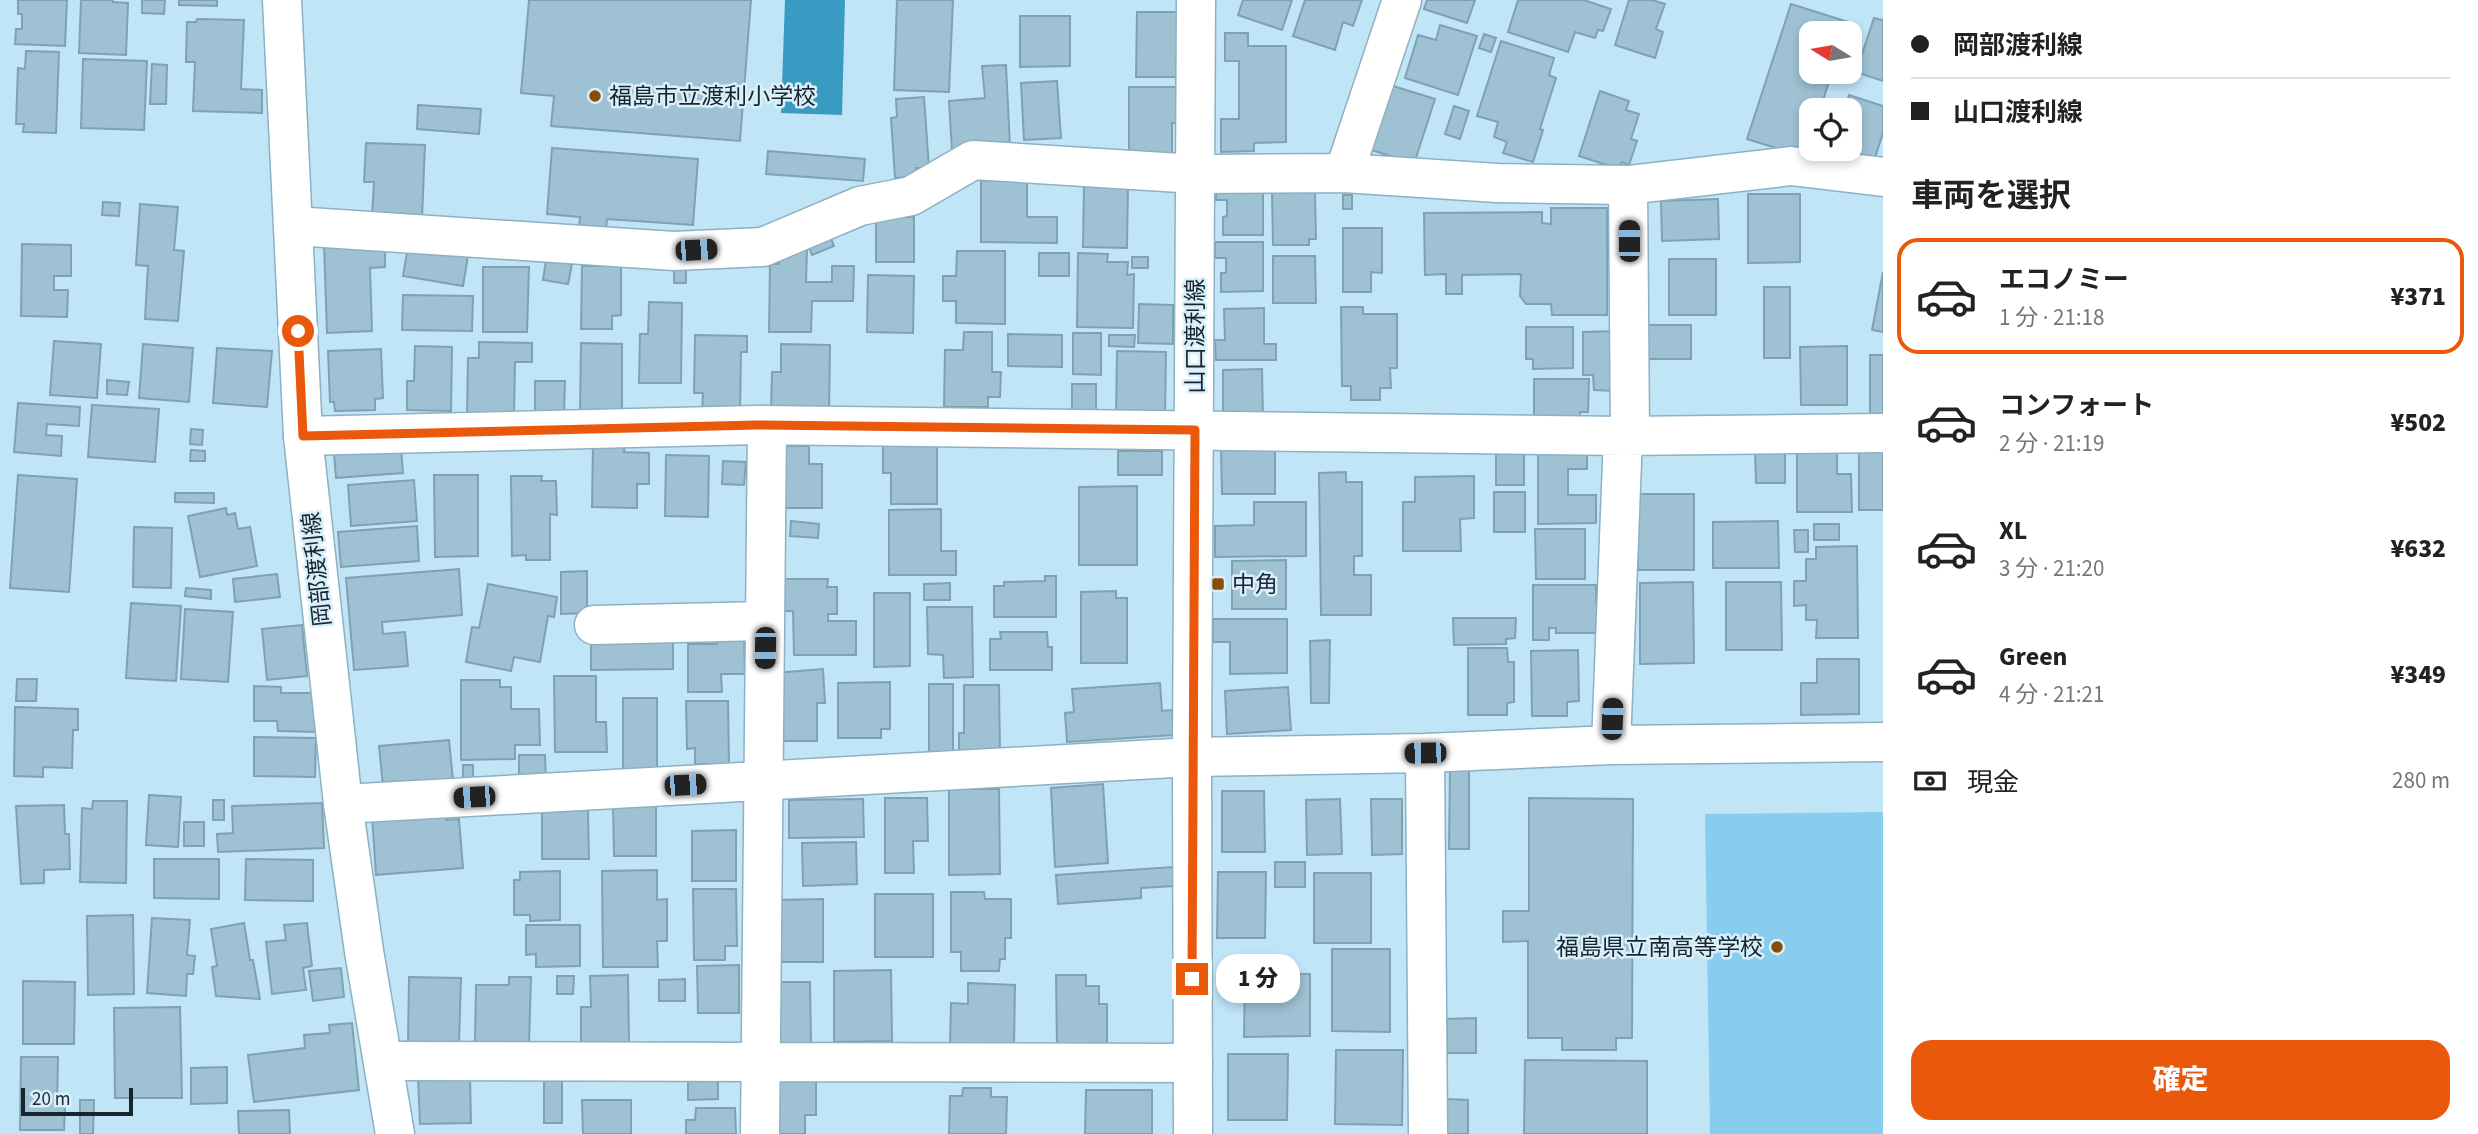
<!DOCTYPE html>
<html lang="ja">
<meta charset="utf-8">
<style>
body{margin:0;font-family:"Source Sans 3","Noto Sans JP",sans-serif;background:#f2f2f2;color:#222;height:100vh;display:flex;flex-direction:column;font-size:26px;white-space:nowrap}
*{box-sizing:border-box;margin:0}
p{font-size:23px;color:#767676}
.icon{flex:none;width:38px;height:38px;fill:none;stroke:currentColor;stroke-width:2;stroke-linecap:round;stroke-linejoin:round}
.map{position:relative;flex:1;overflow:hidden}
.side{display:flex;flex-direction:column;background:#fff;width:595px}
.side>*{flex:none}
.hud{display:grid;align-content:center;height:154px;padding:0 28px;background:#fff}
.needle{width:46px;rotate:281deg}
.tools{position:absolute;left:1799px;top:21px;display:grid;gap:14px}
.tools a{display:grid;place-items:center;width:63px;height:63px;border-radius:14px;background:#fff;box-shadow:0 4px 10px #0003;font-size:35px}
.scale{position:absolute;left:21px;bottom:18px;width:112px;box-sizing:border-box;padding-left:7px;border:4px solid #17252c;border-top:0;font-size:19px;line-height:24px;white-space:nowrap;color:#17252c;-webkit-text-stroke:5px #d9effb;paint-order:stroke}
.end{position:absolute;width:32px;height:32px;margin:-16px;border:9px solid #ea580c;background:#fff;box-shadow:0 0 0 4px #fff}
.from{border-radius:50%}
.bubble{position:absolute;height:49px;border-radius:21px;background:#fff;box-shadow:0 4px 10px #0003;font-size:23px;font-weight:800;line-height:49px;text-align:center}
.car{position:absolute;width:21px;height:42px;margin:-21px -10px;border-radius:9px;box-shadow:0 0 5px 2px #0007;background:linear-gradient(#222 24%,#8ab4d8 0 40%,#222 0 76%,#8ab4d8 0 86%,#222 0)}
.hud b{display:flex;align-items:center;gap:24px;height:66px;font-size:26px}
.hud b+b{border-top:2px solid #e0e0e0}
.hud i{width:18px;height:18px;background:#222}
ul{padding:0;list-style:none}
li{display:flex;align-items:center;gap:21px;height:116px;margin:0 14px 10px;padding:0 14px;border:4px solid transparent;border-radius:21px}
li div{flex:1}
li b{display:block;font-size:26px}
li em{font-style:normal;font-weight:800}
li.selected{border-color:#ea580c}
li>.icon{width:63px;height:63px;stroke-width:1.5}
h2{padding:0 28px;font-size:32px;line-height:84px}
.pay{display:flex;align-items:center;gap:18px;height:77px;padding:0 28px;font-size:26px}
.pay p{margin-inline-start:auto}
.primary-button{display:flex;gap:14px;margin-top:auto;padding:14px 28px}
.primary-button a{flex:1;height:80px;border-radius:21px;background:#ea580c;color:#fff;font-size:28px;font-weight:800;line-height:80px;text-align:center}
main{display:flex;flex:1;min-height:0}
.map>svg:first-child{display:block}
</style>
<main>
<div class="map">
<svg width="1883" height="1134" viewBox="0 0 1883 1134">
<rect width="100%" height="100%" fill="#c0e5f7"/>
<!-- green -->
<path fill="#88cdee" d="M1883,812v322h-173l-5,-320z"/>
<!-- water -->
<path fill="#399ac2" d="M785,0h60l-3,115 -61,-2z"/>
<!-- building -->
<path fill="#9ec1d3" stroke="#7fa2b3" stroke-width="2" d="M18,0h49l-2,46 -50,-2 1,-15h6v-15h-4z
M81,0h32v2l15,1 -2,52 -47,-2z
M142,0h23l-1,14 -22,-1z
M179,0h38v6l-38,-1z
M529,0h222l-11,141 -189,-15 3,-30 -33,-3z
M897,0h56l-4,92 -55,-2z
M1243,0h49l-10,30 -44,-15z
M1305,0h57l-9,26 -10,-4 -8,28 -42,-14z
M1427,0h48l-8,23 -43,-14z
M1518,0h66l27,9 -8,22 -5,-1 -3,8 -20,-6 -7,20 -60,-20z
M1629,0h23l13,4 -9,25 7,3 -8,26 -40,-13z
M1791,4l57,18 -3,11h-34v39h21l-12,38h-9v28l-6,19 -58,-18z
M1137,12h40v65h-41z
M1020,16h50v50l-50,1z
M1874,18l9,2v61l-27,-9z
M197,19l47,1 -3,69 21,1v23l-69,-2 2,-49h-9l1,-40h9z
M1440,25l37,11 -19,59 -53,-17 13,-43 18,5z
M1225,33h23v13h38v96l-32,1v8l-33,1v-33h18v-58h-14z
M1484,34l12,4 -5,14 -12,-4z
M1501,41l53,17 -5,17 7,3 -16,51 3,1 -10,32 -30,-9 4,-11 -13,-5 4,-15 -21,-6z
M26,51l33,1 -3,81 -33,-1 1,-8h-8l2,-56 7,1z
M83,59l64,2 -3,69 -63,-2z
M152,64l15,1 -1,39h-16z
M1006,65l4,82 -58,4 -3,-50 36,-3 -3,-32z
M1057,81l4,57 -37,2 -3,-57z
M1390,85l45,14 -21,65 -45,-15z
M1129,87h49l-1,36h-5v34l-43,-1z
M1600,91l29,10 -3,9 13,4 -8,25 6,2 -8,24 -7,-3 -3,7 -40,-13z
M1849,95l34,11v27l-10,31 -42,-14 19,-1v-39h-6z
M924,97l5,71h-13v9l-21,1 -4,-60 6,-1 -1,-18z
M418,105l63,4 -2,25 -62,-5z
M1454,106l15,5 -9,28 -15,-5z
M366,143l59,2 -3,73 -50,-2 2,-34h-10z
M552,148l146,11 -5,66 -86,-6 -1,11 -27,-2 1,-11 -33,-3z
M768,151l97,8 -2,22 -97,-7z
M981,180l46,1v36h30v26l-76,-1z
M1263,184v51h-40v-18l4,-1v-16h-11v-15z
M1084,186l44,1 -1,61 -44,-1z
M1272,192h43l1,47h-7v6h-36z
M1748,194h52v68l-52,1z
M1343,195h9v14h-9z
M1718,199l1,40 -57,2 -1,-40z
M103,202l17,1 -1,13 -17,-1z
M140,204l38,3 -4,43 10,1 -6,70 -33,-2 3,-53 -12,-1z
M1551,208h56v107h-55l-1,-11h-25l-6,-8 1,-22 -59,1v19h-16v-20l-21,1 -1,-62 118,-1v11l9,1z
M876,217h38v45h-38z
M1343,228h39v45l-11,-1v20h-28z
M828,231l6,15 -22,9 -6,-15z
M385,241v26l-15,1 2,63 -45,2 -3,-89z
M1215,242h48v49l-42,1v-19h5v-15h-11z
M22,244l49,1v31h-17v14h14l-1,27 -46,-1z
M408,246l60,10 -5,30 -60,-10z
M779,248l28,1 -1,33h26v-16h22l-1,35h-41l-1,31h-42l1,-68h9z
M957,251h48v73l-49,-1v-22h-13v-25h13z
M1039,253h30v23h-30z
M1078,253l30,1 -1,8h21l-1,13 7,-1 -1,54 -56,-1z
M1273,256h42l1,47h-43z
M1132,257h16v11h-16z
M1669,259h47v56h-47z
M546,260l26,4 -4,20 -25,-4z
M674,263l12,1v19h-12z
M582,266h39v49l-9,1v13h-31z
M483,267h46l-2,65h-44z
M1883,272v60l-11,-2z
M868,275l46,1 -1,57 -46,-1z
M1764,287h26v71h-26z
M403,295l70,1 -1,35 -70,-1z
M649,302l33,1 -1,80h-42l1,-49h8z
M1139,304l34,1v39l-35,-1z
M1341,307h22v7h34v54h-7l1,20h-11v12h-29v-14h-9z
M1264,308v36h12v16h-60l-1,-20h10l-1,-31z
M1644,325h47v34h-47z
M1526,327h47v41l-40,1v-10h-7z
M1615,331v60l-21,-1 -1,-15h-10v-43z
M964,332h28v40h9l-1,25h-12v10h-44l1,-57h18z
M1073,333h28v42l-28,-1z
M1008,334l54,1v32l-54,-1z
M695,335l52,1v16h-6l-1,61h-38l1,-20h-9z
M1109,335h26l-1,12 -25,-1z
M54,341l47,3 -4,54 -47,-3z
M479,342l53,1v19h-17l-1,53 -47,-1 1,-56h11z
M581,343l41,1v68h-42z
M143,344l50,4 -4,54 -50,-4z
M781,344l49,1 -1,69 -58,-1 1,-41h9z
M415,346l37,1 -1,64 -44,-1v-29h7z
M1847,346v59h-46l-1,-58z
M217,348l55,3 -5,56 -54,-4z
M381,349l2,49 -8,1v11l-40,1 -1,-9h-4l-2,-51z
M1117,351l49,1 -1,66h-49z
M1870,355h13v61h-13z
M1262,369l1,49h-40v-48z
M1534,379h55l-1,33h-8l-1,9h-45z
M107,380l22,2 -2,13 -20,-1z
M535,381h30l-1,33h-29z
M1072,384h24v32h-24z
M18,403l62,4 -1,19 -32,-2 -1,11 16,1 -1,20 -47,-4z
M92,405l67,4 -4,53 -67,-5z
M191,429l12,1 -1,15 -12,-1z
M593,444h32l-1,8 25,1v31h-12v24l-45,-1z
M937,444v60h-46v-31h-8v-28z
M777,446h32v18h13v44h-44z
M401,447l2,26 -67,5 -2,-25z
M1221,449h54v45h-53z
M191,450l14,1v10h-15z
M1496,450h28v35h-28z
M1797,450h40v24h14l1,38h-55z
M1118,451h44v24h-44z
M1755,451h30v32h-29z
M1859,452h24v58h-24z
M1538,453h49v16h-19v26h28v28l-58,1z
M666,455l43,1 -1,61 -43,-1z
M723,461l23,1 -2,23 -22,-1z
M1346,472v10h16v74h-8v19h17v40h-50l-2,-142z
M18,475l59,4 -8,113 -59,-4z
M434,475h44v81l-43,1z
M511,476h31l-1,5h15l1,34 -7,-1v46h-24v-5l-14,1z
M1474,476v42l-14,1 1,32h-58v-49h12v-25z
M414,480l3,41 -66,5 -3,-41z
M1137,486v79h-58v-78z
M1494,492h31v40h-31z
M175,493h39v10l-39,-1z
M1637,494h57v76h-56z
M1254,502h52v54l-91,1v-31l39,-1z
M226,508l1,7 8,-2 3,16 12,-2 7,39 -57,11 -12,-61z
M941,509v42h15v24h-67v-65z
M791,521l28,3 -1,14 -28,-2z
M1778,521l1,47h-66v-46z
M1814,524h25v16h-25z
M417,526l2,35 -78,6 -3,-35z
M134,527l38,1 -1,60 -38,-1z
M1535,529h50v50h-49z
M1794,530h14v22h-13z
M1857,546l1,92h-42l1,-18h-11v-15l-12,1v-25h12v-22h10v-12z
M1286,560v49h-54v-48z
M459,569l3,46 -80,7 1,12 22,-2 3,34 -54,4 -8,-92z
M587,571v42l-26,1v-42z
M277,574l3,23 -45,5 -2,-23z
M1045,576h11v41h-62v-31h10v-4l41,-1z
M773,579h55l-1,8h10v27h-9v7h28v34h-62l-1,-44h-20z
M1693,582l1,81 -54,1v-81z
M1726,582h55l1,68h-56z
M950,583v17h-26v-16z
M488,584l69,13 -3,20 -6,-1 -8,46 -26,-5 -3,14 -45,-9 6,-35 7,1z
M1533,585h63v17h13v31h-53v-5h-7v12h-16z
M186,588l25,2v9l-26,-3z
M1116,591v7h11v65h-46v-71z
M874,593h36v73l-36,1z
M131,603l50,3 -5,75 -50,-3z
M927,607h45l1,70 -29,1 -1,-23 -15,-1z
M185,609l48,3 -5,70 -47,-3z
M1453,618h63l-1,20 -9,1v5l-52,1z
M1213,619h74v54l-57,1v-32h-17z
M302,625l5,51 -40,4 -5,-51z
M1000,632h47l1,15h4v23h-62v-31h11z
M717,634h27l1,40h-24l1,18h-34v-48h29z
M591,640h82v29l-82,1z
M1330,640l-1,63h-18l-1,-62z
M1468,648h39l1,14h6v40l-7,1v12h-39z
M1578,650l1,51 -12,1v14h-35l-1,-65z
M1817,659h42v55l-58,1v-32h16z
M823,669l2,34h-8v38h-42v-68z
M554,676h42v46h10l1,30h-52z
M17,679h20l-1,22h-20z
M461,680h39v7h11v22h28l1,36h-25v14l-54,1z
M890,682v47h-9v9h-43v-55z
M1160,683l2,28 10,-1 2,25 -107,7 -2,-29 9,-1 -2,-23z
M929,684h24v73h-24z
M964,685h35l1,69h-41v-21h5z
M254,686l27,1v6h36v39l-39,-1 -1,-10h-23z
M1288,687l3,43 -64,4 -2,-43z
M623,698h34v72h-34z
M686,701h42l1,63h-34v-16l-8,1z
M15,707l63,2v21h-5l-1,38 -29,-1v10l-29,-1z
M254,737l62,1 -1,39 -61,-1z
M449,740l4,40 -70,6 -4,-40z
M519,755h26l1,25h-27z
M463,765h10v18h-10z
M1450,767l19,1v81h-20z
M1103,784l5,79 -53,4 -4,-79z
M949,789h50l1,85 -51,1z
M1222,791h42l1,61h-43z
M149,795l32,2 -3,50 -32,-2z
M885,798h42l1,43h-15l1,32h-29z
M1529,798l104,1 -1,239h-16v12h-54v-12h-34v-97l-25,1v-31h26z
M863,799l1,38 -75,1v-38z
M1340,799l2,55 -35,1 -1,-55z
M1371,799h31v55l-30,1z
M213,800h11v20h-11z
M93,801h34l-1,82 -46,-1 2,-74 10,1z
M322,803l2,45 -106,4 -1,-18 16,-1 -1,-27z
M656,804v52h-42l-1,-51z
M64,805l1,29h4l1,35 -26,1v13l-23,1 -5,-78z
M445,810l1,10 13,-1 4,49 -87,7 -4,-59z
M542,810h46l1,49h-47z
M184,822h20v24h-20z
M736,830v51h-44v-50z
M856,842l1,42 -54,2 -1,-43z
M154,859h65v40l-65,-1z
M246,859l67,1v41l-68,-1z
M1275,862h30v25h-30z
M1173,867l1,19 -33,2v10l-83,6 -2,-29z
M657,870v30l10,-1v42h-10l1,26h-55l-1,-96z
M560,871v49l-30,1v-6h-16v-35h6v-8z
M1218,872h48l-1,66h-48z
M1314,873h57v70h-57z
M693,889h43l1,57h-12v14h-31z
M951,892h33l1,7h26v39h-6v21h-5l-1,12h-38v-19h-10z
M875,894h58v63h-58z
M823,899v63h-45v-62z
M133,915l1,79 -46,1 -1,-79z
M152,918l38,2 -3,35 8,1 -2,18h-6l-1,22 -39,-3z
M244,923l6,37h3l7,39 -44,-3 -4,-29 5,-1 -6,-37z
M307,923l5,43 -9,2 3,22 -34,4 -6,-52 20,-2 -2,-15z
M526,925h54v41l-44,1v-13l-10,1z
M1332,949h58v83l-58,-1z
M739,965v48h-41l-1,-47z
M341,968l3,29 -31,4 -4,-30z
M891,970l1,71 -58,1v-71z
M1245,973l65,1v62l-66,1z
M628,975l1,68h-48v-36h10l-1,-31z
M1056,975h30v11h13v18h8v41l-50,1z
M557,976h17l-1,18h-16z
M409,977l52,1 -2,66 -51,-1z
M509,977h22l-2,66 -54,-1 1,-57h33z
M685,979v22h-26v-21z
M23,981l52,1 -1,62h-51z
M776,982h34l1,62 -34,1z
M968,983l47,2 -1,60 -64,-1 1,-41 17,1z
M180,1007l2,91h-67l-1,-90z
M1476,1018v35h-29v-34z
M352,1023l7,67 -105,12 -6,-47 57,-7 -1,-13 26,-2 -1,-8z
M1336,1050h67l-1,75 -67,-1z
M1228,1054h60l-1,66h-59z
M21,1057h37l-1,50h8l-1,23h-44z
M1525,1060l122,1v73h-123z
M227,1067v36l-36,1v-36z
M470,1076l1,47 -51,1 -2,-47z
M816,1076v39h-11v19h-34v-57z
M688,1077h30v22l-30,1z
M544,1081h18v42h-18z
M963,1088h28v9h16l-1,37h-57l1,-38h12z
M1086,1090h66v44h-67z
M1445,1099l23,1v34h-24z
M80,1100h14l-1,34h-13z
M582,1100h49v34h-48z
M696,1108h39l1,26h-50v-14h9z
M289,1110l1,24h-51l-1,-23z"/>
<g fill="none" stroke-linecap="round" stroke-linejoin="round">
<!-- street casing -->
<g stroke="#8db0c2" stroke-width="41">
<path id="street" d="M1344,173l58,-173
M1628,185l2,250
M294,226l380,25 89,-4 97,-41 51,-10 62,-36 223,14 148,-1 153,10 131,2 163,-19 92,11
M303,436l454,-11 866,11 260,-3
M594,625l171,-4
M1611,745l12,-309
M1425,753l3,381
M343,804l849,-47 233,-4 186,-8 272,-3
M384,1061l809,2
M760,1134l7,-709"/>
</g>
<!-- secondary casing -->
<g stroke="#8db0c2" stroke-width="41">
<path id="secondary" d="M282,0l21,436 40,368 21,147 31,183
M1193,1134l-1,-377 4,-757"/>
</g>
<!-- street -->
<use href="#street" stroke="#fff" stroke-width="38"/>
<!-- secondary -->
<use href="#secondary" stroke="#fff" stroke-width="38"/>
</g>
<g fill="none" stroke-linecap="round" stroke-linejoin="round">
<!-- route -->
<path stroke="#ea580c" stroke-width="9" d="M298,331l5,105 454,-11 438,5 -3,549"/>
</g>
<!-- markers -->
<g fill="#884e06" stroke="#d9effb" stroke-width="2.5">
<circle cx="595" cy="96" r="7"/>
<rect x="1211" y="577" width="14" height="14" rx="3.5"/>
<circle cx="1777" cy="947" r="7"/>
</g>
<g text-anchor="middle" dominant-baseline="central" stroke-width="5" stroke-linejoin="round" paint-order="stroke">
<!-- poi labels -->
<g font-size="23" fill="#17252c" stroke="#d9effb" text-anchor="start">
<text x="609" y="96">福島市立渡利小学校</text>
<text x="1232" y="584">中角</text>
<text x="1763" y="947" text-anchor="end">福島県立南高等学校</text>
</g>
<!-- street labels -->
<g font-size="23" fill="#17252c" stroke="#d9effb">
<text transform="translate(1195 336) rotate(-90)">山口渡利線</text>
<text transform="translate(317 569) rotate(-96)">岡部渡利線</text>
</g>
</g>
</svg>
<div class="tools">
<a><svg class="needle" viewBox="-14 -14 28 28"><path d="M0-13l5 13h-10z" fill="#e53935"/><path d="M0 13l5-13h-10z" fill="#767676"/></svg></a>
<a><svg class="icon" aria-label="locate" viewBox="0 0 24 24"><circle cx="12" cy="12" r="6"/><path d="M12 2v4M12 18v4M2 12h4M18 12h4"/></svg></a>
</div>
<div class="scale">20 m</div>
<i class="end from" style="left:298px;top:331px"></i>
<i class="end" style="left:1192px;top:979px"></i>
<div class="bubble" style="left:1216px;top:954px;width:84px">1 分</div>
<i class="car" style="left:1629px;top:241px;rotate:0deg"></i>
<i class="car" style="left:696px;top:250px;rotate:87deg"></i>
<i class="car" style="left:765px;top:648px;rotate:181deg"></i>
<i class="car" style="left:1612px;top:719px;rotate:2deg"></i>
<i class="car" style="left:1425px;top:753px;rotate:269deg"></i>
<i class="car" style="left:685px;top:785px;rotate:87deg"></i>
<i class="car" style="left:474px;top:797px;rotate:267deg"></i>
</div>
<section class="side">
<div class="hud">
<b><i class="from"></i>岡部渡利線</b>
<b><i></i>山口渡利線</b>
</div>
<h2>車両を選択</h2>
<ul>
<li class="selected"><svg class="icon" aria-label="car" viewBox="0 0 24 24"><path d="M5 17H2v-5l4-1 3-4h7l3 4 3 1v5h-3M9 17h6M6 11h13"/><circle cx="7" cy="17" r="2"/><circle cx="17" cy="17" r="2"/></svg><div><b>エコノミー</b><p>1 分 · 21:18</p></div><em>¥371</em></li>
<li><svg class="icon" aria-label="car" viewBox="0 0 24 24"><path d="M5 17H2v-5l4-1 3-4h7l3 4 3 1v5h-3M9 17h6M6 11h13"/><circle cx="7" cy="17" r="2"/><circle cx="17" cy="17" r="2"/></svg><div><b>コンフォート</b><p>2 分 · 21:19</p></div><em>¥502</em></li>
<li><svg class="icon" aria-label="car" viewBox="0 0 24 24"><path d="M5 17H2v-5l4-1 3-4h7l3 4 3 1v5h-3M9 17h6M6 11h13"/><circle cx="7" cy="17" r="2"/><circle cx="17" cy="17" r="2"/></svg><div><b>XL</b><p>3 分 · 21:20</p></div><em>¥632</em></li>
<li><svg class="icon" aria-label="car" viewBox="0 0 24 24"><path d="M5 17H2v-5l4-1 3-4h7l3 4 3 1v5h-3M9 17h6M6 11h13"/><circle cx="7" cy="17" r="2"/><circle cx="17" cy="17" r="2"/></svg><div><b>Green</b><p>4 分 · 21:21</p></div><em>¥349</em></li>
</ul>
<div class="pay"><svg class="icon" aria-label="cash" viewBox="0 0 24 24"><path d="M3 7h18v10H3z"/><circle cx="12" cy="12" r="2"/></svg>現金<p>280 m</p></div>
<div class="primary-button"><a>確定</a></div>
</section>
</main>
